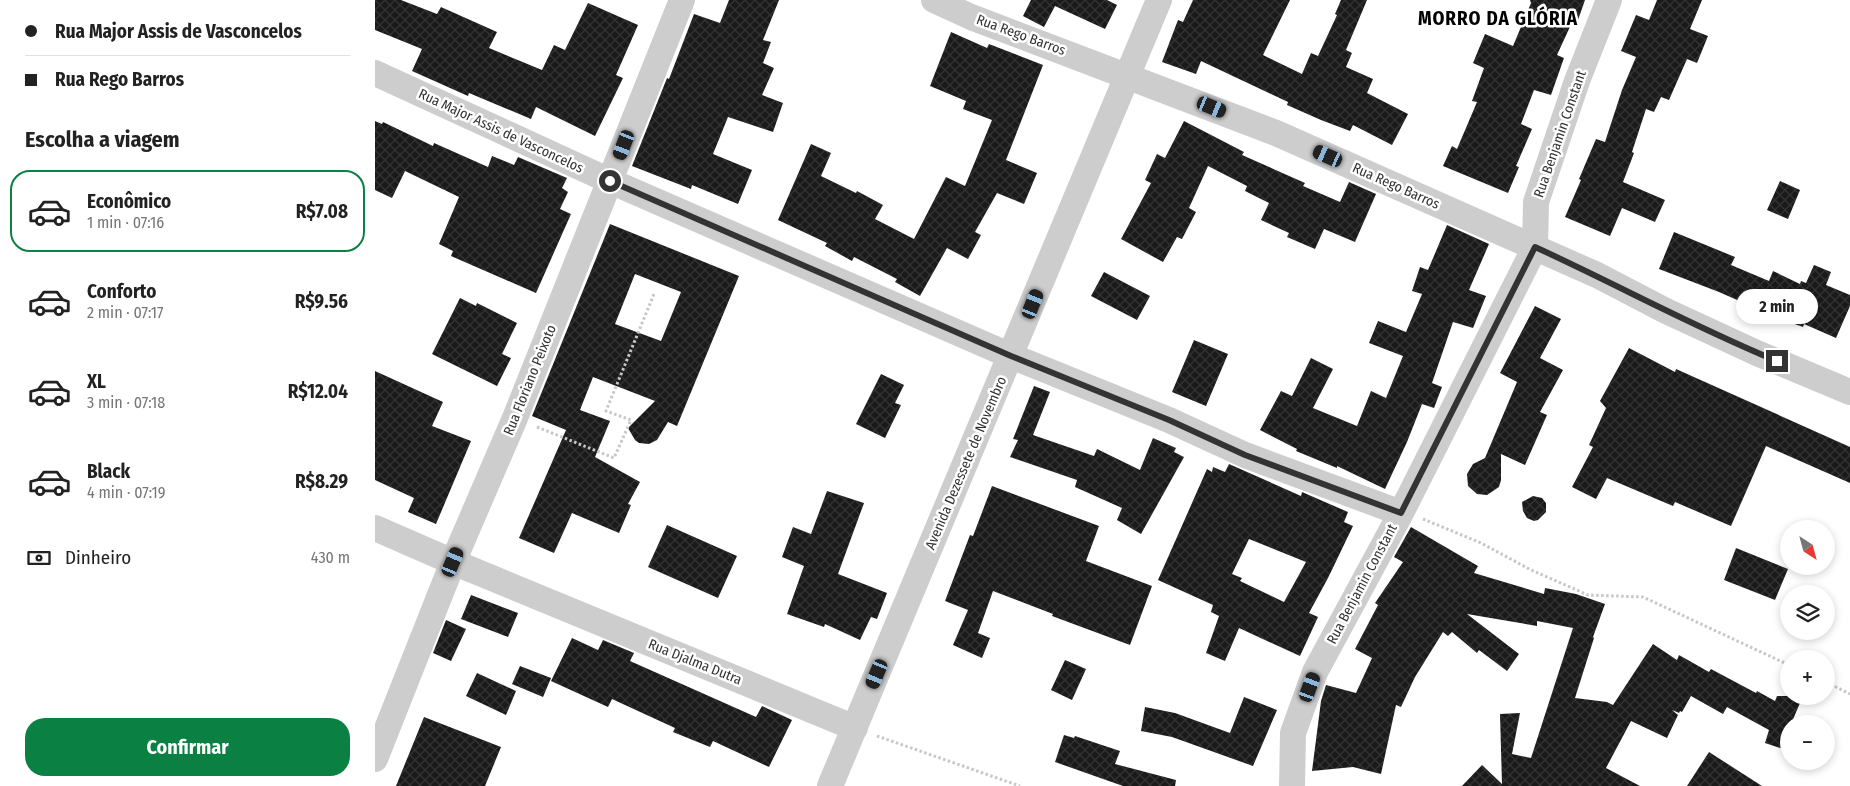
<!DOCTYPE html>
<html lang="pt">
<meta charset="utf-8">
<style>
body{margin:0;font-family:"Fira Sans Condensed",sans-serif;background:#f6f6f6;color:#222;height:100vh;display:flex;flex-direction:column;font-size:19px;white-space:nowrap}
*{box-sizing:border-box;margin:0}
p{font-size:16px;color:#767676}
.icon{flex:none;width:28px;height:28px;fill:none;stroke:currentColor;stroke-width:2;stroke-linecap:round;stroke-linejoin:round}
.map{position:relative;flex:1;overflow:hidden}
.drawer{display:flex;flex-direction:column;background:#fff;width:375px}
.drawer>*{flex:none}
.hud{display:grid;align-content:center;height:110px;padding:0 25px;background:#fff}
.needle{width:32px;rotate:144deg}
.tools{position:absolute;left:1405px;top:520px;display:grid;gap:10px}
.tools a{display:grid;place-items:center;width:55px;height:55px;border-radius:50%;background:#fff;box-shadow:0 2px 8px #0003;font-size:25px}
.end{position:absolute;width:22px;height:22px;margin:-11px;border:6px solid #333;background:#fff;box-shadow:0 0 0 2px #fff}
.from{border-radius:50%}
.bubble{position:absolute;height:35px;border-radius:18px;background:#fff;box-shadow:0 2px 8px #0003;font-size:16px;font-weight:700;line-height:35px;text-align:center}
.car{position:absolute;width:15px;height:30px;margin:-15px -8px;border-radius:6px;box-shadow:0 0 4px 1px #0007;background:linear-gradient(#222 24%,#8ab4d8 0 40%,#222 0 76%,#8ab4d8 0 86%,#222 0)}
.hud b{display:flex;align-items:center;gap:18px;height:48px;font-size:19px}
.hud b+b{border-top:1px solid #e0e0e0}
.hud i{width:12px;height:12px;background:#222}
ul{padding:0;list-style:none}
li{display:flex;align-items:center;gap:15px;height:82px;margin:0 10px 8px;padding:0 15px;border:2px solid transparent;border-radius:20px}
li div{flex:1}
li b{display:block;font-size:19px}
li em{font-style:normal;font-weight:700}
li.active{border-color:#0b8043}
li>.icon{width:45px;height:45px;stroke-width:1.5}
h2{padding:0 25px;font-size:22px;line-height:60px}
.pay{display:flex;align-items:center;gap:12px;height:55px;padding:0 25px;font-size:19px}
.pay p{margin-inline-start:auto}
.button{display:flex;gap:10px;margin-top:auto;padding:10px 25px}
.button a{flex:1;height:58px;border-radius:20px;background:#0b8043;color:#fff;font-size:20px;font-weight:700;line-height:58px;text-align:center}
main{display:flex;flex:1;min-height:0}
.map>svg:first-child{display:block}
</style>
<main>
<section class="drawer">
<div class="hud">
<b><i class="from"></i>Rua Major Assis de Vasconcelos</b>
<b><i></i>Rua Rego Barros</b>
</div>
<h2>Escolha a viagem</h2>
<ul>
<li class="active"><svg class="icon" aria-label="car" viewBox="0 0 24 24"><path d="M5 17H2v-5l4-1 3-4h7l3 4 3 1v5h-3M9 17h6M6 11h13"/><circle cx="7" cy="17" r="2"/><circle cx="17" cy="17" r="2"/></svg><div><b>Econômico</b><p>1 min · 07:16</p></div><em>R$7.08</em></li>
<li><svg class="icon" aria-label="car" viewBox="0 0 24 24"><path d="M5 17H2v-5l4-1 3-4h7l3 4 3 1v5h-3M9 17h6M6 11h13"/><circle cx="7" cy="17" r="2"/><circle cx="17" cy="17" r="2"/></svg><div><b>Conforto</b><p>2 min · 07:17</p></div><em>R$9.56</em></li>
<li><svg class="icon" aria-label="car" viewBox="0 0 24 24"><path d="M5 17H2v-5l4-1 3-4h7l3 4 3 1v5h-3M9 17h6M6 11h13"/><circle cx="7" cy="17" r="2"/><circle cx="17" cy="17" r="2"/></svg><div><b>XL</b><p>3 min · 07:18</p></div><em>R$12.04</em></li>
<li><svg class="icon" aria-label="car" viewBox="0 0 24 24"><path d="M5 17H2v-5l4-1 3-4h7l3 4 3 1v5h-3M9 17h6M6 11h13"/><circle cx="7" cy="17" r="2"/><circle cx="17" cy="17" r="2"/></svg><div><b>Black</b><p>4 min · 07:19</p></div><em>R$8.29</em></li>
</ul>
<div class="pay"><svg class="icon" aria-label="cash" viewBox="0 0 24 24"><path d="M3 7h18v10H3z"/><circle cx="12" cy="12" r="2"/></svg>Dinheiro<p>430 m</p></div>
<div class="button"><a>Confirmar</a></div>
</section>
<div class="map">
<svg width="1475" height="786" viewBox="0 0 1475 786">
<defs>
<pattern id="building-cross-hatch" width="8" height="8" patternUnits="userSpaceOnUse" patternTransform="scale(1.25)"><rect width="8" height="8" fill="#1a1a1a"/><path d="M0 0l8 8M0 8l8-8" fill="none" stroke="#333"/></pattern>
</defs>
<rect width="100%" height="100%" fill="#fff"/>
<!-- building -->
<path fill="url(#building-cross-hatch)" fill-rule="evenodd" d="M0,0h26l36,14 4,-7 56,25 -8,16 53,22 12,-25 11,5 23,-47 50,22 -22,50 7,3 -28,58 -59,-29 -5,12 -62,-26 -1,3 -56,-25 10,-22 -47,-19z
M354,0h50l-16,40 8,2 -8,21 11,5 -12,27 21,8 -10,29 -45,-15 -15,37 39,16 -14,34 -46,-19 -1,4 -59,-23 35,-88 2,1 25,-65 26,9z
M656,0h76l10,5 -12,24 -50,-23 -11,21 -21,-11z
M818,0h97l-27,55 39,19 9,-21 7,3 19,-41 -2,-1 6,-14h26l-21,50 6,3 -6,14 27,12 -6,14 41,21 -16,31 -39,-20 -3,6 -29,-11 -34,-15 1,-3 -87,-41 -5,13 -34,-12 16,-42 5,2z
M1155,0h55l-7,20 -4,-2 -17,37 7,3 -13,37 -17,-5 -13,34 11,5 -16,37 3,1 -11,26 -65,-27 9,-20 5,3 20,-47 -5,-1 12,-33 -11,-5 12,-29 28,12 18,-43z
M1282,0h45l-12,29 18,7 -11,27 -10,-4 -18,41 -8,-3 -7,15 -8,-3 -14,43 2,1 -11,29 42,18 -10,22 -33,-14 -12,28 -45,-19 16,-37 -2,-1 17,-40 9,3 17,-52 14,-33 -15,-6 15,-36 13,5z
M576,32l36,16 2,-4 54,21 -37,95 31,13 -13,31 -27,-11 -22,39 6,3 -13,24 -21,-11 -27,48 -25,-14 2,-3 -43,-22 -2,4 -27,-15 2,-3 -49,-23 33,-76 20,9 -10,23 35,17 1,-2 26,14 -8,14 39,20 32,-62 19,9 27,-66 -29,-11 3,-8 -36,-15z
M0,121l7,3 1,-2 50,24 1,-3 54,24 4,-11 22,9 4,-8 49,21 -5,10 6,4 -8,17 11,5 -35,79 -85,-37 2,-5 -14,-7 20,-47 -54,-26 -13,27 -17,-8z
M809,121l60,31 -2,3 63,28 -2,3 37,16 9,-20 27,12 -21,48 -31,-13 -9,20 -28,-12 2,-4 -28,-13 8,-17 -24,-12 2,-5 -39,-20 -19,42 7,4 -14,27 -5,-2 -14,25 -42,-23 30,-56 -6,-3 12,-26 8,4z
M1405,181l20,9 -12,29 -21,-9z
M235,224l129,52 -62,150 -9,-4 -11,18 -8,4 -10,-1 -4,-3 -7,-12 27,-27 -62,-24 -13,33 30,11 -15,36 45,25 -12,22 3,1 -12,28 -47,-20 -18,40 -35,-15 47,-108 -34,-14zM260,274l46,18 -20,49 -46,-17z
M1072,225l42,19 -20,46 17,6 -13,32 -20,-6 -21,61 10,4 -8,21 -12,-4 -15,38 -22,47 -48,-23v2l-41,-17 1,-2 -37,-19 21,-39 11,5 19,-38 22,11 -20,39 44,18 14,-35 15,7 17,-42 -34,-13 9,-22 28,11 16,-38 -10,-3 8,-24 8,3z
M1299,232l61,25 -4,8 38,16 4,-10 27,13 1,-3 5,2 8,-18 17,7 -5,13 24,10v11l-14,32 -32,-14 -1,3 -25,-9 -59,-26 -60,-23z
M729,272l46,24 -13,24 -46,-24z
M85,298l16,8 1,-3 40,20 -15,31 9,4 -14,28 -65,-32z
M1160,306l26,13 -21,39 23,12 -23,42 7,3 -22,50 -24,-11v26l-2,7 -12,8 -10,-1 -9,-8 -1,-12 6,-10 12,-6 32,-76 -17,-9z
M819,340l34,14 -22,52 -34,-14z
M1254,348l46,24 1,-3 174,78v36l-84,-37 -35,80 -56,-24 -2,4 -66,-28 -11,21 -24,-12 21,-40 -4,-2 17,-37 -6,-7z
M0,371l68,31 -11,24 39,15 -35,83 -28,-12 6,-14 -39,-18z
M506,374l23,11 -9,18 6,2 -16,33 -29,-14z
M659,386l16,6 -17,43 61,21 3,-7 43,21 13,-32 23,10 -2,4 10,5 -43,77 -24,-14 5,-12 -47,-21 2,-7 -67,-23 8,-17 -5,-1z
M854,464l72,32 1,-4 46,20 -4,10 9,4 -25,52 -19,35 9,4 -18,39 -61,-28 -14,33 -19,-8 13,-37 -8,-4 2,-7 -55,-25 49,-111 5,3 1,-5 12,5zM874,539l57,23 -22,40 -44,-21 2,-3 -10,-4z
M617,486l107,40 -13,35 66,25 -22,59 -78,-29 1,-2 -60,-23 -15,42 12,5 -8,20 -29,-13 15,-35 -23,-9 25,-66 3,1z
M452,491l37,12 -26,71 49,19 -10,26 -6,-2 -11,23 -35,-16 -1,3 -37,-13 17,-48 -22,-9 11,-30 18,7z
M1158,496l9,2 4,5v9l-8,8 -4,1 -7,-3 -4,-7 -1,-9z
M292,525l70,31 -19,42 -70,-31z
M1036,527l67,39 -4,7 70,21 1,-6 31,6 29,10 -12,33 1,1 -19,60 32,4 6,3 40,-61 24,16 2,-5 30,17 2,-3 45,24 1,-2 18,10 2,-5h26l-12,28h-2v27l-24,-8 4,-13 -42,-23 -4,7 -32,-18 -9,16 -2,-1 -1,2 -7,-3 6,5 -11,23 -36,-17 -25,47 34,18h-178l20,-21 20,19 -2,-70 20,-1 -8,41 19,4 42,-130 -36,-7v5l-70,-12 52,40 -12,17 -28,-21 -2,3 -25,-21 -4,4 -5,-4 -28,45 -14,30 -5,-2 -15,69 -28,-7 -41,4 9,-70 5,-16 30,8 16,-35 -17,-9 23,-44 -3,-2 28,-41 -9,-5z
M1361,548l52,21 -13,31 -51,-20z
M96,595l47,18 -10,24 -47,-18z
M71,620l20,9 -15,32 -18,-8z
M197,638l26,12 5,-10 31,13 -4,8 126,56 6,-11 30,14 -23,47 -56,-26 -3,6 -37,-15 2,-4 -63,-29 -4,8 -57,-26z
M690,660l21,9 -14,31 -21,-10z
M145,666l31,12 -8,19 -31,-13z
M102,673l39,18 -10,24 -40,-19z
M869,697l33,13 -24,56 -81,-29 -31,-6 4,-24 30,6 55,20z
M49,717l77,30 -16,39h-89z
M689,735l10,3 1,-2 45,15 -5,13 61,16 -1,6h-52l-68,-24z
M1334,752l53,34h-75z"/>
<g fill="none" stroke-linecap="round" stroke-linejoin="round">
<!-- path -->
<path stroke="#c7c7c7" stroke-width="3" stroke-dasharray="2.5 2.5" stroke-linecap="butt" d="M162,427l77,31 17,-38 -25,-9 48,-117
M1048,519l58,24 50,27 57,25 55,2 146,68
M1451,682l24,12
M502,736l143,50"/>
<!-- street -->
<path stroke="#cdcdcd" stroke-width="26" d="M559,0l37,17 305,116 321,142 69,36 93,43 91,38
M0,73l235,108 401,175 158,64 76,35 156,58
M0,528l78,34 402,166
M0,759l78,-197 62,-144 167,-418
M455,786l329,-786
M917,786l1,-53 22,-61 86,-159 134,-266 1,-45 41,-121 32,-81"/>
</g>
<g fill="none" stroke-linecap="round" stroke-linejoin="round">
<!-- route -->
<path stroke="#333" stroke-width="6" d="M235,181l401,175 158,64 76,35 156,58 134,-266c81,37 159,80 242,114"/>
</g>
<g text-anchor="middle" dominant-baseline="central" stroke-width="5" stroke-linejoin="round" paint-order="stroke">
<!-- street labels -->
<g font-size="14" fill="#333" stroke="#fff">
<text transform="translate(646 35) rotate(20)">Rua Rego Barros</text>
<text transform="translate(126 131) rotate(25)">Rua Major Assis de Vasconcelos</text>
<text transform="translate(1185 134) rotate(-71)">Rua Benjamin Constant</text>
<text transform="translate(1021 186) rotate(24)">Rua Rego Barros</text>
<text transform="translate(155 380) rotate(-68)">Rua Floriano Peixoto</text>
<text transform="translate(591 463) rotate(-67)">Avenida Dezessete de Novembro</text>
<text transform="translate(987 584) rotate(-62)">Rua Benjamin Constant</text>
<text transform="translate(320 662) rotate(22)">Rua Djalma Dutra</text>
</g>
<!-- district labels -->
<g font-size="19" font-weight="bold" letter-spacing="1" fill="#000" stroke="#fff">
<text x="1123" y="18">MORRO DA GLÓRIA</text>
</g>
</g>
</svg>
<div class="tools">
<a><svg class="needle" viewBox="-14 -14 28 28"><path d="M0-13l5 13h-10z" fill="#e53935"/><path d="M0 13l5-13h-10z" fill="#767676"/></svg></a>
<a><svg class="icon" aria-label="layers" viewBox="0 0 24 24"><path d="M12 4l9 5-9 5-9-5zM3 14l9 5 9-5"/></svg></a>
<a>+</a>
<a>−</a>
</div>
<i class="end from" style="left:235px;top:181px"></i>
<i class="end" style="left:1402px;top:361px"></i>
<div class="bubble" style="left:1361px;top:289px;width:82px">2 min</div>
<i class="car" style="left:837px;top:107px;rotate:112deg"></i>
<i class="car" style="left:249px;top:145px;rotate:201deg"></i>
<i class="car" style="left:953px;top:156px;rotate:294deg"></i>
<i class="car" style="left:658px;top:304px;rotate:22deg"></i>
<i class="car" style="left:78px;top:562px;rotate:23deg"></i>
<i class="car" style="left:502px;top:674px;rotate:203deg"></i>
<i class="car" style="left:935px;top:687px;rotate:20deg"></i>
</div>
</main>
